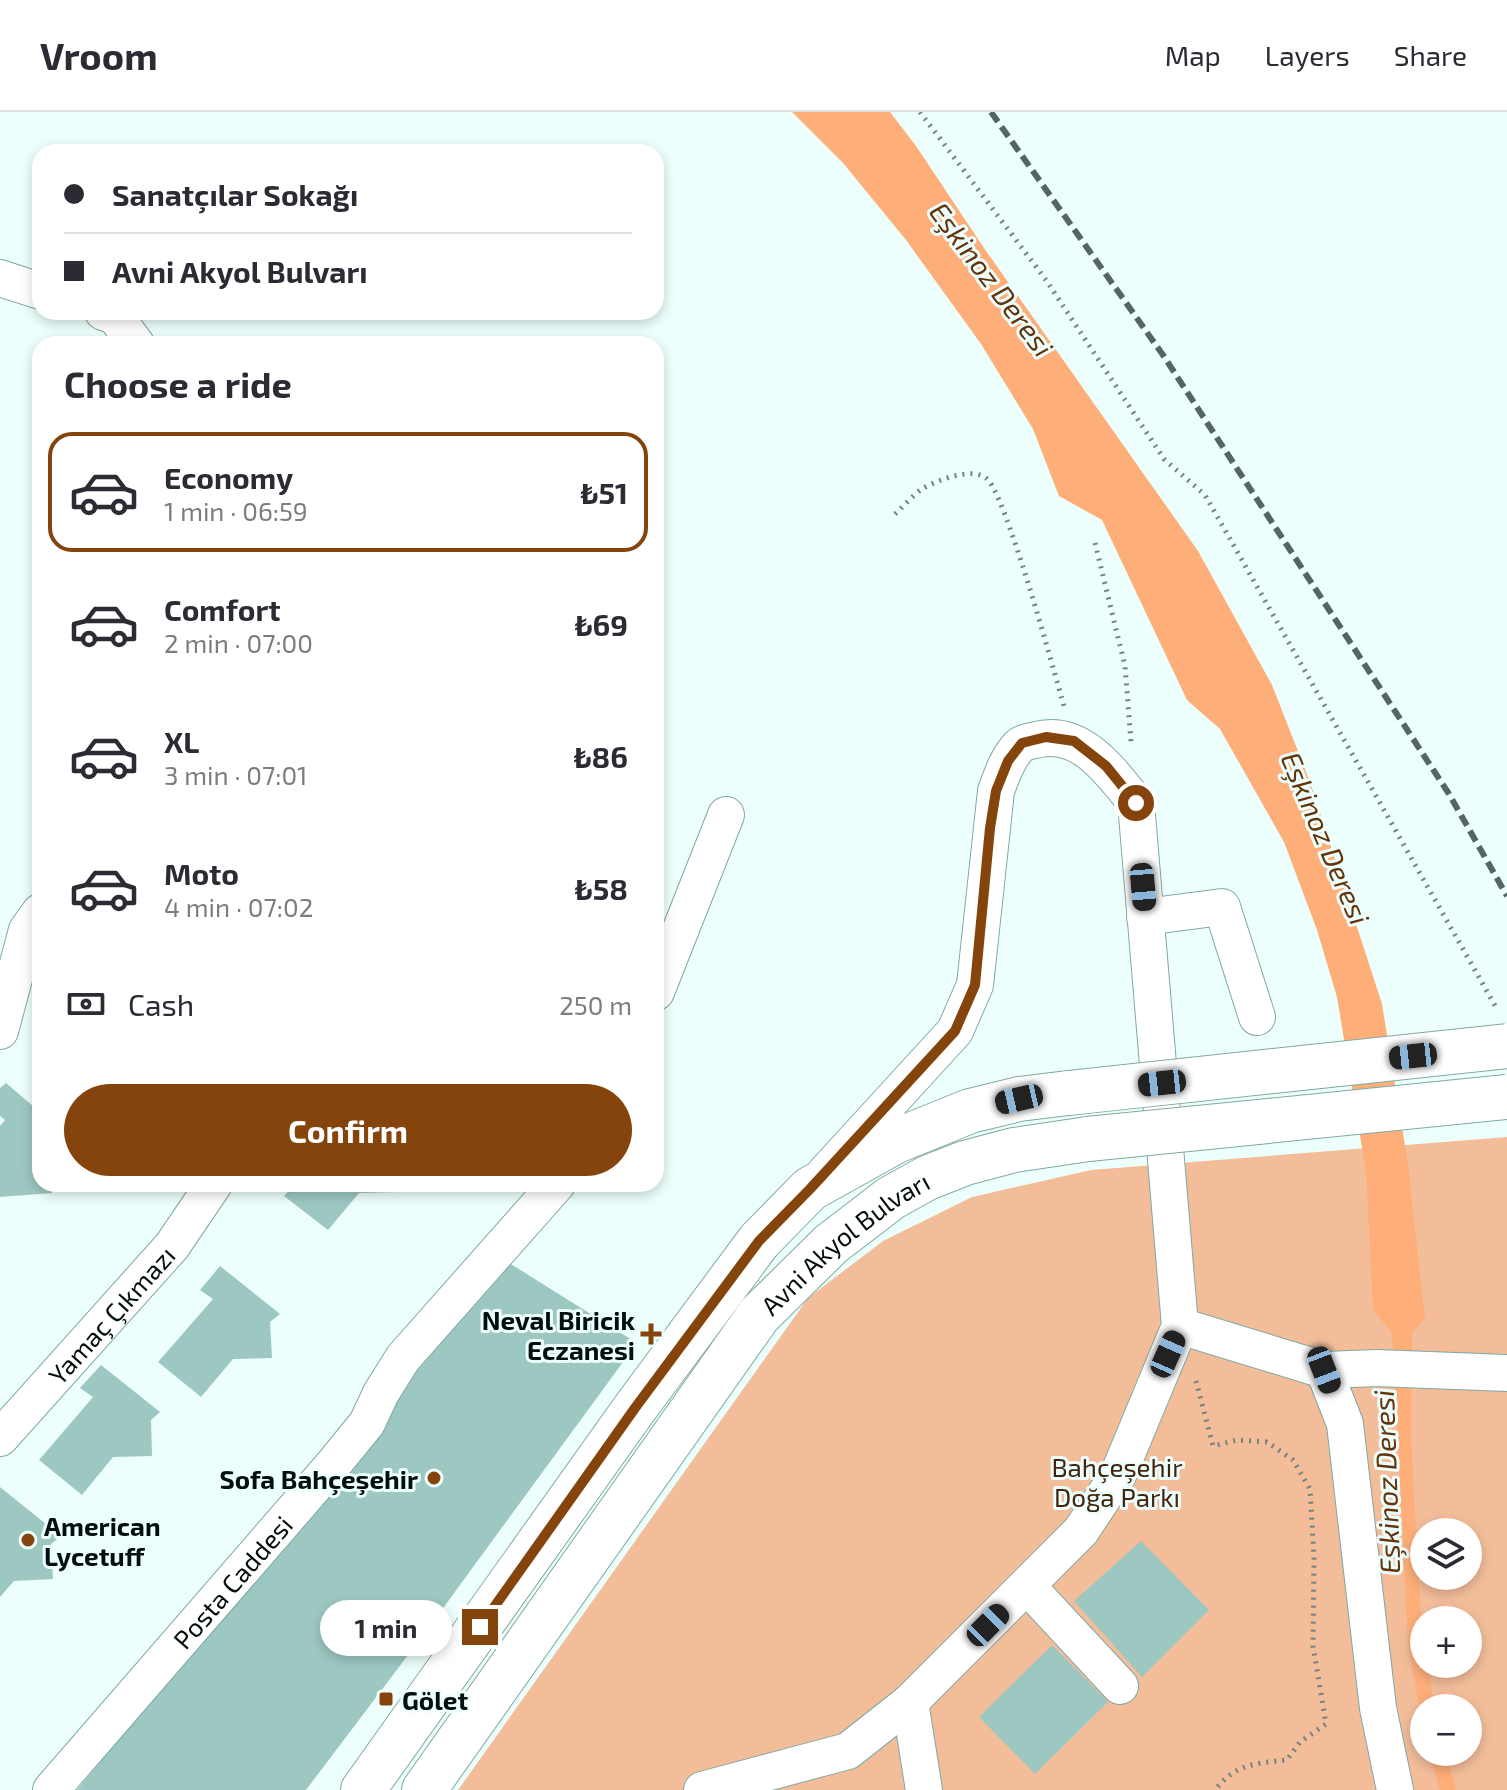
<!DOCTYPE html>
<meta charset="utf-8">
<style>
body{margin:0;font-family:"Exo 2",sans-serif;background:#f2f2f3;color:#2b2b33;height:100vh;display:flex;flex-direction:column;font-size:30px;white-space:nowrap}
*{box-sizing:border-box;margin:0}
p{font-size:26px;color:#7c7c81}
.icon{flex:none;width:44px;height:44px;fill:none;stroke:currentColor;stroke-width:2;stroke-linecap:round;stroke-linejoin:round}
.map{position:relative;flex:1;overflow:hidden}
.panel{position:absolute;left:32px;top:224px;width:632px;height:856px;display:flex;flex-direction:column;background:#fff;border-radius:24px;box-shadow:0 4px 12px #0003}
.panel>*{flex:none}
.guide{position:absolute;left:32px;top:32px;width:632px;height:176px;border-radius:24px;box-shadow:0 4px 12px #0003;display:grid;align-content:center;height:176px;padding:0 32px;background:#fff}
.fabs{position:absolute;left:1410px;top:1406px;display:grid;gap:16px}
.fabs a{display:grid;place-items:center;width:72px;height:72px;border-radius:50%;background:#fff;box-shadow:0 4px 12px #0003;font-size:40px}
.end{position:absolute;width:36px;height:36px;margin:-18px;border:10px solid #84440b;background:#fff;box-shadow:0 0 0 4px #fff}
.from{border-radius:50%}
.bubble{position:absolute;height:56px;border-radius:28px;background:#fff;box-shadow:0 4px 12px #0003;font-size:26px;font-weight:700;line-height:56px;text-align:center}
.car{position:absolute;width:24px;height:48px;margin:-24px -12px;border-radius:10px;box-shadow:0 0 6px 2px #0007;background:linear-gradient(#222 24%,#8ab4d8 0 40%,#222 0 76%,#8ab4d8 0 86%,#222 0)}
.guide b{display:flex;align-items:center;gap:28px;height:76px;font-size:30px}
.guide b+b{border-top:2px solid #e1e1e2}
.guide i{width:20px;height:20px;background:#2b2b33}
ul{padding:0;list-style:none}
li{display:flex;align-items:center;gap:24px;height:120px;margin:0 16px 12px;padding:0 16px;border:4px solid transparent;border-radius:24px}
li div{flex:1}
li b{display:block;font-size:30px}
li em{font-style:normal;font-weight:700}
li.selected{border-color:#84440b}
li>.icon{width:72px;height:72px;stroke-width:1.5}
h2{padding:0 32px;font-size:36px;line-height:96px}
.pay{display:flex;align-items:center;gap:20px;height:88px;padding:0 32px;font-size:30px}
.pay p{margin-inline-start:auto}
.cta{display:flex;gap:16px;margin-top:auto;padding:16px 32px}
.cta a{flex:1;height:92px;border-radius:48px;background:#84440b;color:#fff;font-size:32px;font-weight:700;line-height:92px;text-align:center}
header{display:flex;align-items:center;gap:48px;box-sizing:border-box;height:112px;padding:0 40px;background:#fff;border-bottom:2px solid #e1e1e2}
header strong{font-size:38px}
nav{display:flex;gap:44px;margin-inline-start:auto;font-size:28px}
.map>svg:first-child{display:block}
</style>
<header>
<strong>Vroom</strong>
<nav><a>Map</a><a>Layers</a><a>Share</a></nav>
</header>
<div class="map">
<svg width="1507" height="1678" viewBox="0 0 1507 1678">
<rect width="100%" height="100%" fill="#edfffc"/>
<!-- green -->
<path fill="#f3bd9a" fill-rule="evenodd" d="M1507,1025v653h-1049l350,-492 75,-57 89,-44 119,-27zM1424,1420h44v44h-44zM1424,1508h44v44h-44zM1424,1596h44v44h-44z"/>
<!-- water -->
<path fill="#feaf79" d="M792,0h98l26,34 68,102 214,303 74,134 38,97 72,222 26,160 17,155 -13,14 -1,109 13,222h3l8,44h-11v27l-16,-91 -16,-311 -19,-23 -7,-138 -29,-175 -20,-67 -33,-88 -64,-113 -33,-29 -85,-180 -43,-24 -26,-67 -52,-85 -75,-104 -63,-77z
M1428,1640h18l10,38h-16z"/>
<!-- building -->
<path fill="#9dc8c2" d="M6,971l34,29v72h12v9l-52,4v-71l5,-6 -5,-4v-28z
M295,1072h103v8l-39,1 -31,37 -44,-34z
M506,1149l131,82 -207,283 -124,164h-229z
M220,1154l60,48 -10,8 2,36 -39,1 -32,38 -43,-35 55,-63 -13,-9z
M101,1253l59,47 -9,8 1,36 -39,1 -31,38 -43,-35 54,-63 -13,-9z
M0,1375l61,49 -10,8 2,35 -39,2 -14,16z
M1141,1429l68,69 -67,67 -68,-76z
M1052,1533l56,57 -73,72 -56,-57z"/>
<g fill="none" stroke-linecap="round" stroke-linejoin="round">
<!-- minor casing -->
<g stroke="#7fa9a3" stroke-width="38">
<g id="minor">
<path d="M0,166l40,13"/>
<path d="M103,200l12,4 21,28"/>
<path d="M1145,805l77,-10 35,110"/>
<path d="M656,880l70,-177"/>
<path d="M0,919l27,-101 13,-18"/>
<path d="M1180,1214l144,44 21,54 33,284 17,82"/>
<path d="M1324,1258l53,-2 130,5"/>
<path id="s1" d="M0,1326l172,-192 42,-62"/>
<path d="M1027,1474l93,100"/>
<path d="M910,1590l14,88"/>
<path id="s2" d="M51,1678l281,-324 35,-43 14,-30 22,-35 154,-174"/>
<path d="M702,1678l146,-39 62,-49 171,-171 37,-56 62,-149 -44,-523c-25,-31 -55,-75 -100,-63 -7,1 -12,2 -17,6 -12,13 -17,29 -23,45l-21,194 -20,46 -130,142"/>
</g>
</g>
<!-- major casing -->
<g stroke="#7fa9a3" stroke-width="46">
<g id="major">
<path d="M363,1678l272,-382 124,-167 51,-52 86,-48 74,-30 49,-12 49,-6"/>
<path id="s3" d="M424,1678l335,-475 72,-71 60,-46 36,-20 38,-15 49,-13 74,-11"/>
</g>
</g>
<!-- path -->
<path stroke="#748381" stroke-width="5" stroke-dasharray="2 6" stroke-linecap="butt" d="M920,0l126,168 118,179 41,36 292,514
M895,402c9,-8 18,-19 27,-25 15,-9 49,-22 64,-11 19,13 68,194 78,228
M1095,431l30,123 6,76
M1196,1269l17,65 24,-6 30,2 26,18 17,29 4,68 -1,89 13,78 -26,18 -13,18c-31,3 -52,4 -72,30"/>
<!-- minor -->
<use href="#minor" stroke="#fff" stroke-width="36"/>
<!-- major -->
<use href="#major" stroke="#fff" stroke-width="44"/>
<!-- rail -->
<path stroke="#566563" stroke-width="6" stroke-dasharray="12 6" stroke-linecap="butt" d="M991,0l172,243 286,439 58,102"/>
<!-- major-bridge casing -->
<g stroke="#7fa9a3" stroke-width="46" stroke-linecap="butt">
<path id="major-bridge" d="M1068,981l439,-47
M1088,1027l419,-42"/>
</g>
<!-- major-bridge -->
<use href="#major-bridge" stroke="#fff" stroke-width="44"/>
</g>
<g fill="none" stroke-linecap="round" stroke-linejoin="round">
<!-- route -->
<path stroke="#84440b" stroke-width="10" d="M480,1515l155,-219 124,-167 51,-52 145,-158 20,-46 15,-157 6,-37 12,-30 14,-18 24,-6 28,4 32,25 30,37"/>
</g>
<!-- markers -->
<g fill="#84440b" stroke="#edfffc" stroke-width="3">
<path d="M647 1210h8v8h8v8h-8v8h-8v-8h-8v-8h8z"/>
<circle cx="434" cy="1366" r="8"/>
<circle cx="28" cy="1428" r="8"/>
<rect x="378" y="1579" width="16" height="16" rx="4"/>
</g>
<g text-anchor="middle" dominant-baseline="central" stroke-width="6" stroke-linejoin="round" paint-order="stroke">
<!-- street labels -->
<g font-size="26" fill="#020f0e" stroke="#edfffc">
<text stroke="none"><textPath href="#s3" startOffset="694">Avni Akyol Bulvarı</textPath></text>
<text stroke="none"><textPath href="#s1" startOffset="166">Yamaç Çıkmazı</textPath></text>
<text stroke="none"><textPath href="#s2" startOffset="276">Posta Caddesi</textPath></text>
</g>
<!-- poi labels -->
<g font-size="26" font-weight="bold" fill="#020f0e" stroke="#edfffc" text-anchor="end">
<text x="635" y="1207">Neval Biricik<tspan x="635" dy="30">Eczanesi</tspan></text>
<text x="418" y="1366">Sofa Bahçeşehir</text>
<text x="44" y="1413" text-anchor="start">American<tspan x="44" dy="30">Lycetuff</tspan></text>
<text x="402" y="1587" text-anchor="start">Gölet</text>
</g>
<!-- park labels -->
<g font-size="26" fill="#43240d" stroke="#edfffc">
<text x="1117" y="1354">Bahçeşehir<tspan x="1117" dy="30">Doğa Parkı</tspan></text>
</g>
<!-- water labels -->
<g font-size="28" font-style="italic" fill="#643309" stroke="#edfffc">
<text transform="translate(992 167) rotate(53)">Eşkinoz Deresi</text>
<text transform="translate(1326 726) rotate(67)">Eşkinoz Deresi</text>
<text transform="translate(1386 1370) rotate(-92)">Eşkinoz Deresi</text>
</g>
</g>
</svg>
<div class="fabs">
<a><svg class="icon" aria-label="layers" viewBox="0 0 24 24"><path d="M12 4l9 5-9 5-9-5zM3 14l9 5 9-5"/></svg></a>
<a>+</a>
<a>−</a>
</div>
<i class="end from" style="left:1136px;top:691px"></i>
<i class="end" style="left:480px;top:1515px"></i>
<div class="bubble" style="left:320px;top:1488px;width:132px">1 min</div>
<i class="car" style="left:1143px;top:775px;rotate:175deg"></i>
<i class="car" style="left:1413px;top:944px;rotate:264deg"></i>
<i class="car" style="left:1162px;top:971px;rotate:264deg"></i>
<i class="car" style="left:1019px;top:987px;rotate:257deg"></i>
<i class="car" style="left:1168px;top:1242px;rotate:24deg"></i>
<i class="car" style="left:1324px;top:1258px;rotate:159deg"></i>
<i class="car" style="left:988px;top:1513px;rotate:45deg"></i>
<div class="guide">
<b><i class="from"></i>Sanatçılar Sokağı</b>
<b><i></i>Avni Akyol Bulvarı</b>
</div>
<section class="panel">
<h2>Choose a ride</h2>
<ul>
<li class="selected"><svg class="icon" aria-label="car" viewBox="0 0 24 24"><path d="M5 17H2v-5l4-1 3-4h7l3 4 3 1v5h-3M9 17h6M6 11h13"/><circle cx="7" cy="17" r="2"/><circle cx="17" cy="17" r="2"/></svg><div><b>Economy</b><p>1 min · 06:59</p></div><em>₺51</em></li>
<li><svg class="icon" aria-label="car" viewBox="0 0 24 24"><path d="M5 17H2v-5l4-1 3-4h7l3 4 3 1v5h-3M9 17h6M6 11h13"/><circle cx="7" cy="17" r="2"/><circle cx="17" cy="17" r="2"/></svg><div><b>Comfort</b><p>2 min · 07:00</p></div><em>₺69</em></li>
<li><svg class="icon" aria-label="car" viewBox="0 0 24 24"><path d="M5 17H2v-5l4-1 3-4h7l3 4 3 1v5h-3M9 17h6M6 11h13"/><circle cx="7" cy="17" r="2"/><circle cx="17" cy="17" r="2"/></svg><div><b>XL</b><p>3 min · 07:01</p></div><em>₺86</em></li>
<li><svg class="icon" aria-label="car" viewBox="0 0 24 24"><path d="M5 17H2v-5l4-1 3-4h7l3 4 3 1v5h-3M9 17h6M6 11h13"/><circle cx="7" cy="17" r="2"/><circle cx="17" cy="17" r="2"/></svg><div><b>Moto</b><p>4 min · 07:02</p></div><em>₺58</em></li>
</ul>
<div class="pay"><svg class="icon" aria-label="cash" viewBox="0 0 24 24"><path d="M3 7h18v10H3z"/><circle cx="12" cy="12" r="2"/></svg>Cash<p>250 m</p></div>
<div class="cta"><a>Confirm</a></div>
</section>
</div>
